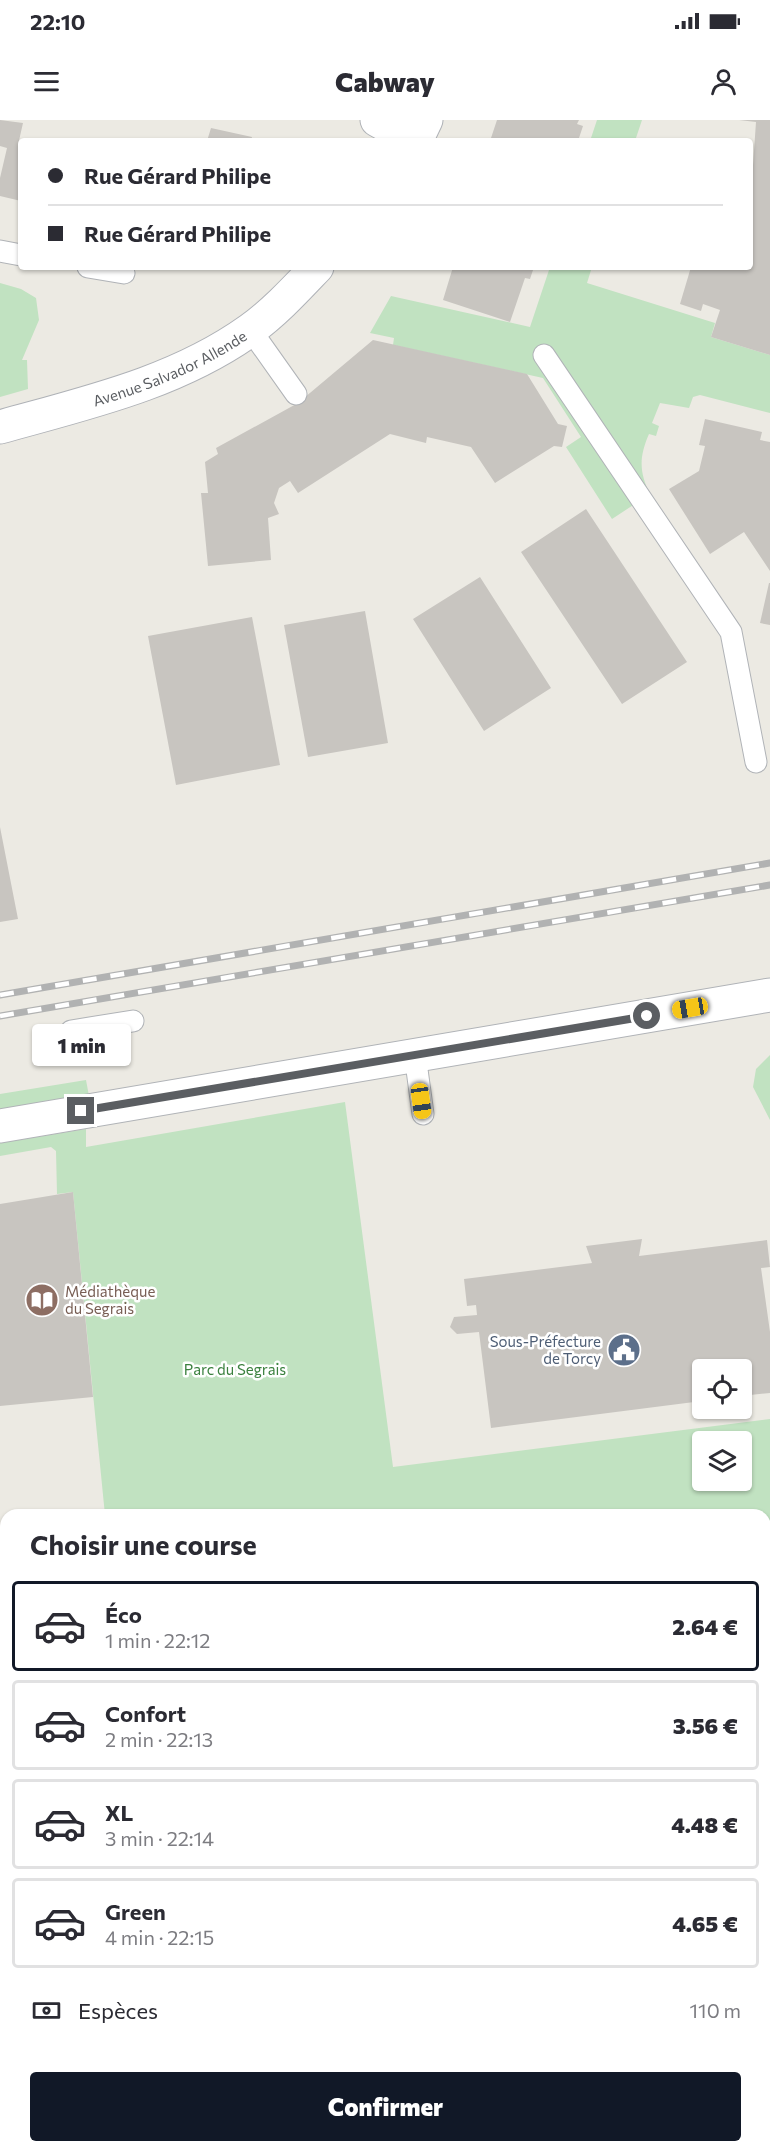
<!DOCTYPE html>
<html lang="fr">
<meta charset="utf-8">
<style>
body{margin:0;font-family:Commissioner,sans-serif;background:#f2f2f3;color:#2b2b33;height:100vh;display:flex;flex-direction:column;font-size:22px;white-space:nowrap}
*{box-sizing:border-box;margin:0}
p{font-size:20px;color:#7c7c81}
.icon{flex:none;width:33px;height:33px;fill:none;stroke:currentColor;stroke-width:2;stroke-linecap:round;stroke-linejoin:round}
.map{position:relative;flex:1;overflow:hidden}
.drawer{position:absolute;left:0px;top:1389px;width:771px;height:644px;display:flex;flex-direction:column;background:#fff;border-radius:18px 18px 0 0;box-shadow:0 2px 4px #0004}
.drawer>*{flex:none}
.top-card{position:absolute;left:18px;top:18px;width:735px;height:132px;border-radius:6px;box-shadow:0 2px 4px #0004;display:grid;align-content:center;height:132px;padding:0 30px;background:#fff}
.fabs{position:absolute;left:692px;top:1239px;display:grid;gap:12px}
.fabs a{display:grid;place-items:center;width:60px;height:60px;border-radius:6px;background:#fff;box-shadow:0 2px 4px #0004;font-size:30px}
.end{position:absolute;width:27px;height:27px;margin:-14px;border:8px solid #5b5e62;background:#fff;box-shadow:0 0 0 3px #fff}
.from{border-radius:50%}
.bubble{position:absolute;height:42px;border-radius:6px;background:#fff;box-shadow:0 2px 4px #0004;font-size:20px;font-weight:800;line-height:42px;text-align:center}
.car{position:absolute;width:18px;height:36px;margin:-18px -9px;border-radius:8px;box-shadow:0 0 4px 2px #0007;background:linear-gradient(#f5c518 24%,#345 0 40%,#f5c518 0 76%,#345 0 86%,#f5c518 0)}
.top-card b{display:flex;align-items:center;gap:21px;height:57px;font-size:22px}
.top-card b+b{border-top:2px solid #e1e1e2}
.top-card i{width:15px;height:15px;background:#2b2b33}
ul{padding:0;list-style:none}
li{display:flex;align-items:center;gap:18px;height:90px;margin:0 12px 9px;padding:0 18px;border:3px solid #e1e1e2;border-radius:6px}
li div{flex:1}
li b{display:block;font-size:22px}
li em{font-style:normal;font-weight:800}
li.on{border-color:#111827}
li>.icon{width:54px;height:54px;stroke-width:1.5}
h2{padding:0 30px;font-size:27px;line-height:72px}
.pay{display:flex;align-items:center;gap:15px;height:66px;padding:0 30px;font-size:22px}
.pay p{margin-inline-start:auto}
.primary-button{display:flex;gap:12px;margin-top:auto;padding:12px 30px}
.primary-button a{flex:1;height:69px;border-radius:6px;background:#111827;color:#fff;font-size:24px;font-weight:800;line-height:69px;text-align:center}
.status{display:flex;justify-content:space-between;align-items:center;height:42px;padding:0 30px;background:#fff;direction:ltr}
.status svg{height:16px;fill:currentColor}
header{display:flex;justify-content:space-between;align-items:center;height:78px;padding:0 30px;background:#fff;font-size:27px;font-weight:800}
.map>svg:first-child{display:block}
</style>
<div class="status"><b>22:10</b><svg viewBox="0 0 49 12"><path d="M0 12V9h3v3zM5 12V6h3v6zM10 12V3h3v9zM15 12V0h3v12zM26 1h20v11H26zM47 4h2v5h-2z"/></svg></div>
<header><svg class="icon" aria-label="menu" viewBox="0 0 24 24"><path d="M4 6h16M4 12h16M4 18h16"/></svg>Cabway<svg class="icon" aria-label="person" viewBox="0 0 24 24"><circle cx="12" cy="8" r="4"/><path d="M4 21q1-7 8-7t8 7"/></svg></header>
<div class="map">
<svg width="770" height="2032" viewBox="0 0 770 2032">
<rect width="100%" height="100%" fill="#eceae3"/>
<!-- green -->
<path fill="#c1e2c1" fill-rule="evenodd" d="M597,0h45l-7,21h-45z
M550,147h42l-5,16 128,40 -4,14 59,18v58l-70,-18 -7,2 -4,11 -29,-5 -8,20 7,3 -3,10 -7,-2c-10,23 -10,38 1,60l-38,25 -46,-72 15,-10 -38,-59 -150,-33 1,-7 -24,-5 21,-37 139,31z
M0,163l21,6 15,9 3,22 -17,40h5l1,29 -28,8z
M770,935v65l-17,-33 3,-18z
M86,960l3,16 -89,15v-17z
M345,982l48,365 377,-48v733h-164l-8,-5 167,-1v-631h-660l-32,-323 -16,2 -1,-43 -5,-4 -51,9v-13l86,-14v18zM702,1322h39v38h-39z"/>
<!-- water -->
<path fill="#a7d5f8" d="M765,1406h5v507l-5,-4z"/>
<!-- building -->
<path fill="#c8c5c0" d="M0,0l23,3 -5,22h3v56l-21,-5v-18l7,-30 -7,-2z
M497,0h82l-2,4 6,2 -5,15h-88z
M739,0h31v235l-59,-18 9,-27 -17,-6 -2,7 -21,-7 11,-37h59v-58l6,-87z
M211,8l41,9 -1,4h-44z
M453,147h81l-4,12 -5,-1 -15,44 -67,-22z
M373,220l154,34 31,50 9,2 -5,21 -8,-1 -59,37 -24,-36 -44,-10 -1,6 -36,-9 -92,59 -8,-12 -11,7 -5,15 5,11 -11,4 3,42 -63,6 -7,-73h7l-3,-31 13,-8 -2,-6 82,-45z
M705,299l57,13 -2,8 10,2v129l-26,-39 -34,22 -41,-65 30,-18 6,-25 -6,-1z
M586,389l101,153 -65,42 -101,-152z
M480,457l71,111 -67,43 -71,-112z
M769,463h1v42l-10,-2z
M365,491l23,132 -80,14 -24,-132z
M252,497l28,148 -104,20 -28,-149z
M0,707l18,92 -18,3z
M73,1072l20,205 -93,9v-202z
M642,1119l-3,17 128,-16 3,27 -9,1 9,64v61l-29,3v-26h-39v31l-211,27 -12,-96 -22,2 -7,-7 4,-10 23,-2 -1,-10 -9,1 -3,-27 128,-16 -6,-17z
M0,1418h6v76h-6z
M6,1707v76l-6,1v-76z
M78,2026h64l1,6h-64z
M435,2026h99l8,6h-98z"/>
<g fill="none" stroke-linecap="round" stroke-linejoin="round">
<!-- lane casing -->
<g stroke="#b0b3b7" stroke-width="23">
<path id="lane" d="M0,131l21,4
M88,147l36,6
M250,209l46,65
M544,235l187,277 25,130
M71,911l62,-10
M415,935l8,59"/>
</g>
<!-- street casing -->
<g stroke="#b0b3b7" stroke-width="35">
<path id="street" d="M377,0l38,21
M0,1006l770,-131
M0,1834h6"/>
</g>
<!-- secondary casing -->
<g stroke="#afb2b7" stroke-width="35">
<g id="secondary">
<path d="M416,21l10,-21"/>
<path id="s1" d="M0,307c86,-24 176,-44 250,-97 25,-18 46,-41 67,-63"/>
</g>
</g>
<!-- lane -->
<use href="#lane" stroke="#fff" stroke-width="21"/>
<!-- street -->
<use href="#street" stroke="#fff" stroke-width="33"/>
<!-- secondary -->
<use href="#secondary" stroke="#fff" stroke-width="33"/>
<!-- rail casing -->
<g stroke="#b1b2b2" stroke-width="7">
<path id="rail" d="M0,875l770,-132
M0,896l770,-131"/>
</g>
<!-- rail -->
<use href="#rail" stroke="#fff" stroke-width="4.5" stroke-dasharray="14" stroke-linecap="butt"/>
</g>
<g fill="none" stroke-linecap="round" stroke-linejoin="round">
<!-- route -->
<path stroke="#5b5e62" stroke-width="8" d="M81,991l566,-95"/>
</g>
<!-- icons -->
<defs>
<g id="library-disc" transform="scale(1.725)"><circle r="9.5" fill="#8d6e63" stroke="#fff"/><path d="M-6-4Q-3-5.5-.7-3.5V5Q-3 3-6 4ZM6-4Q3-5.5 .7-3.5V5Q3 3 6 4Z" fill="#fff"/></g>
<g id="civic-disc" transform="scale(1.725)"><circle r="9.5" fill="#5c6f8a" stroke="#fff"/><path d="M-.6-6.5H3V-4.5H.6V-3L4-1V1h2V6H-6V1h2V-1L-.6-3ZM-1.2 2.5V6h2.4V2.5Z" fill="#fff"/></g>
</defs>
<g fill-rule="evenodd">
<use href="#library-disc" x="42" y="1180"/>
<use href="#civic-disc" x="624" y="1230"/>
</g>
<g text-anchor="middle" dominant-baseline="central" stroke-width="5" stroke-linejoin="round" paint-order="stroke">
<!-- street labels -->
<g font-size="15" fill="#5b5e62" stroke="#fff">
<text stroke="none"><textPath href="#s1" startOffset="180">Avenue Salvador Allende</textPath></text>
</g>
<!-- education labels -->
<g font-size="15" fill="#785e54" stroke="#fff" text-anchor="start">
<text x="65" y="1171">Médiathèque<tspan x="65" dy="17">du Segrais</tspan></text>
</g>
<!-- service labels -->
<g font-size="15" fill="#4e5e75" stroke="#fff" text-anchor="end">
<text x="601" y="1221">Sous-Préfecture<tspan x="601" dy="17">de Torcy</tspan></text>
</g>
<!-- park labels -->
<g font-size="15" fill="#3b813f" stroke="#fff">
<text x="235" y="1249">Parc du Segrais</text>
</g>
</g>
</svg>
<div class="fabs">
<a><svg class="icon" aria-label="locate" viewBox="0 0 24 24"><circle cx="12" cy="12" r="6"/><path d="M12 2v4M12 18v4M2 12h4M18 12h4"/></svg></a>
<a><svg class="icon" aria-label="layers" viewBox="0 0 24 24"><path d="M12 4l9 5-9 5-9-5zM3 14l9 5 9-5"/></svg></a>
</div>
<i class="end from" style="left:647px;top:896px"></i>
<i class="end" style="left:81px;top:991px"></i>
<div class="bubble" style="left:32px;top:904px;width:99px">1 min</div>
<i class="car" style="left:690px;top:888px;rotate:260deg"></i>
<i class="car" style="left:421px;top:981px;rotate:172deg"></i>
<div class="top-card">
<b><i class="from"></i>Rue Gérard Philipe</b>
<b><i></i>Rue Gérard Philipe</b>
</div>
<section class="drawer">
<h2>Choisir une course</h2>
<ul>
<li class="on"><svg class="icon" aria-label="car" viewBox="0 0 24 24"><path d="M5 17H2v-5l4-1 3-4h7l3 4 3 1v5h-3M9 17h6M6 11h13"/><circle cx="7" cy="17" r="2"/><circle cx="17" cy="17" r="2"/></svg><div><b>Éco</b><p>1 min · 22:12</p></div><em>2.64 €</em></li>
<li><svg class="icon" aria-label="car" viewBox="0 0 24 24"><path d="M5 17H2v-5l4-1 3-4h7l3 4 3 1v5h-3M9 17h6M6 11h13"/><circle cx="7" cy="17" r="2"/><circle cx="17" cy="17" r="2"/></svg><div><b>Confort</b><p>2 min · 22:13</p></div><em>3.56 €</em></li>
<li><svg class="icon" aria-label="car" viewBox="0 0 24 24"><path d="M5 17H2v-5l4-1 3-4h7l3 4 3 1v5h-3M9 17h6M6 11h13"/><circle cx="7" cy="17" r="2"/><circle cx="17" cy="17" r="2"/></svg><div><b>XL</b><p>3 min · 22:14</p></div><em>4.48 €</em></li>
<li><svg class="icon" aria-label="car" viewBox="0 0 24 24"><path d="M5 17H2v-5l4-1 3-4h7l3 4 3 1v5h-3M9 17h6M6 11h13"/><circle cx="7" cy="17" r="2"/><circle cx="17" cy="17" r="2"/></svg><div><b>Green</b><p>4 min · 22:15</p></div><em>4.65 €</em></li>
</ul>
<div class="pay"><svg class="icon" aria-label="cash" viewBox="0 0 24 24"><path d="M3 7h18v10H3z"/><circle cx="12" cy="12" r="2"/></svg>Espèces<p>110 m</p></div>
<div class="primary-button"><a>Confirmer</a></div>
</section>
</div>
